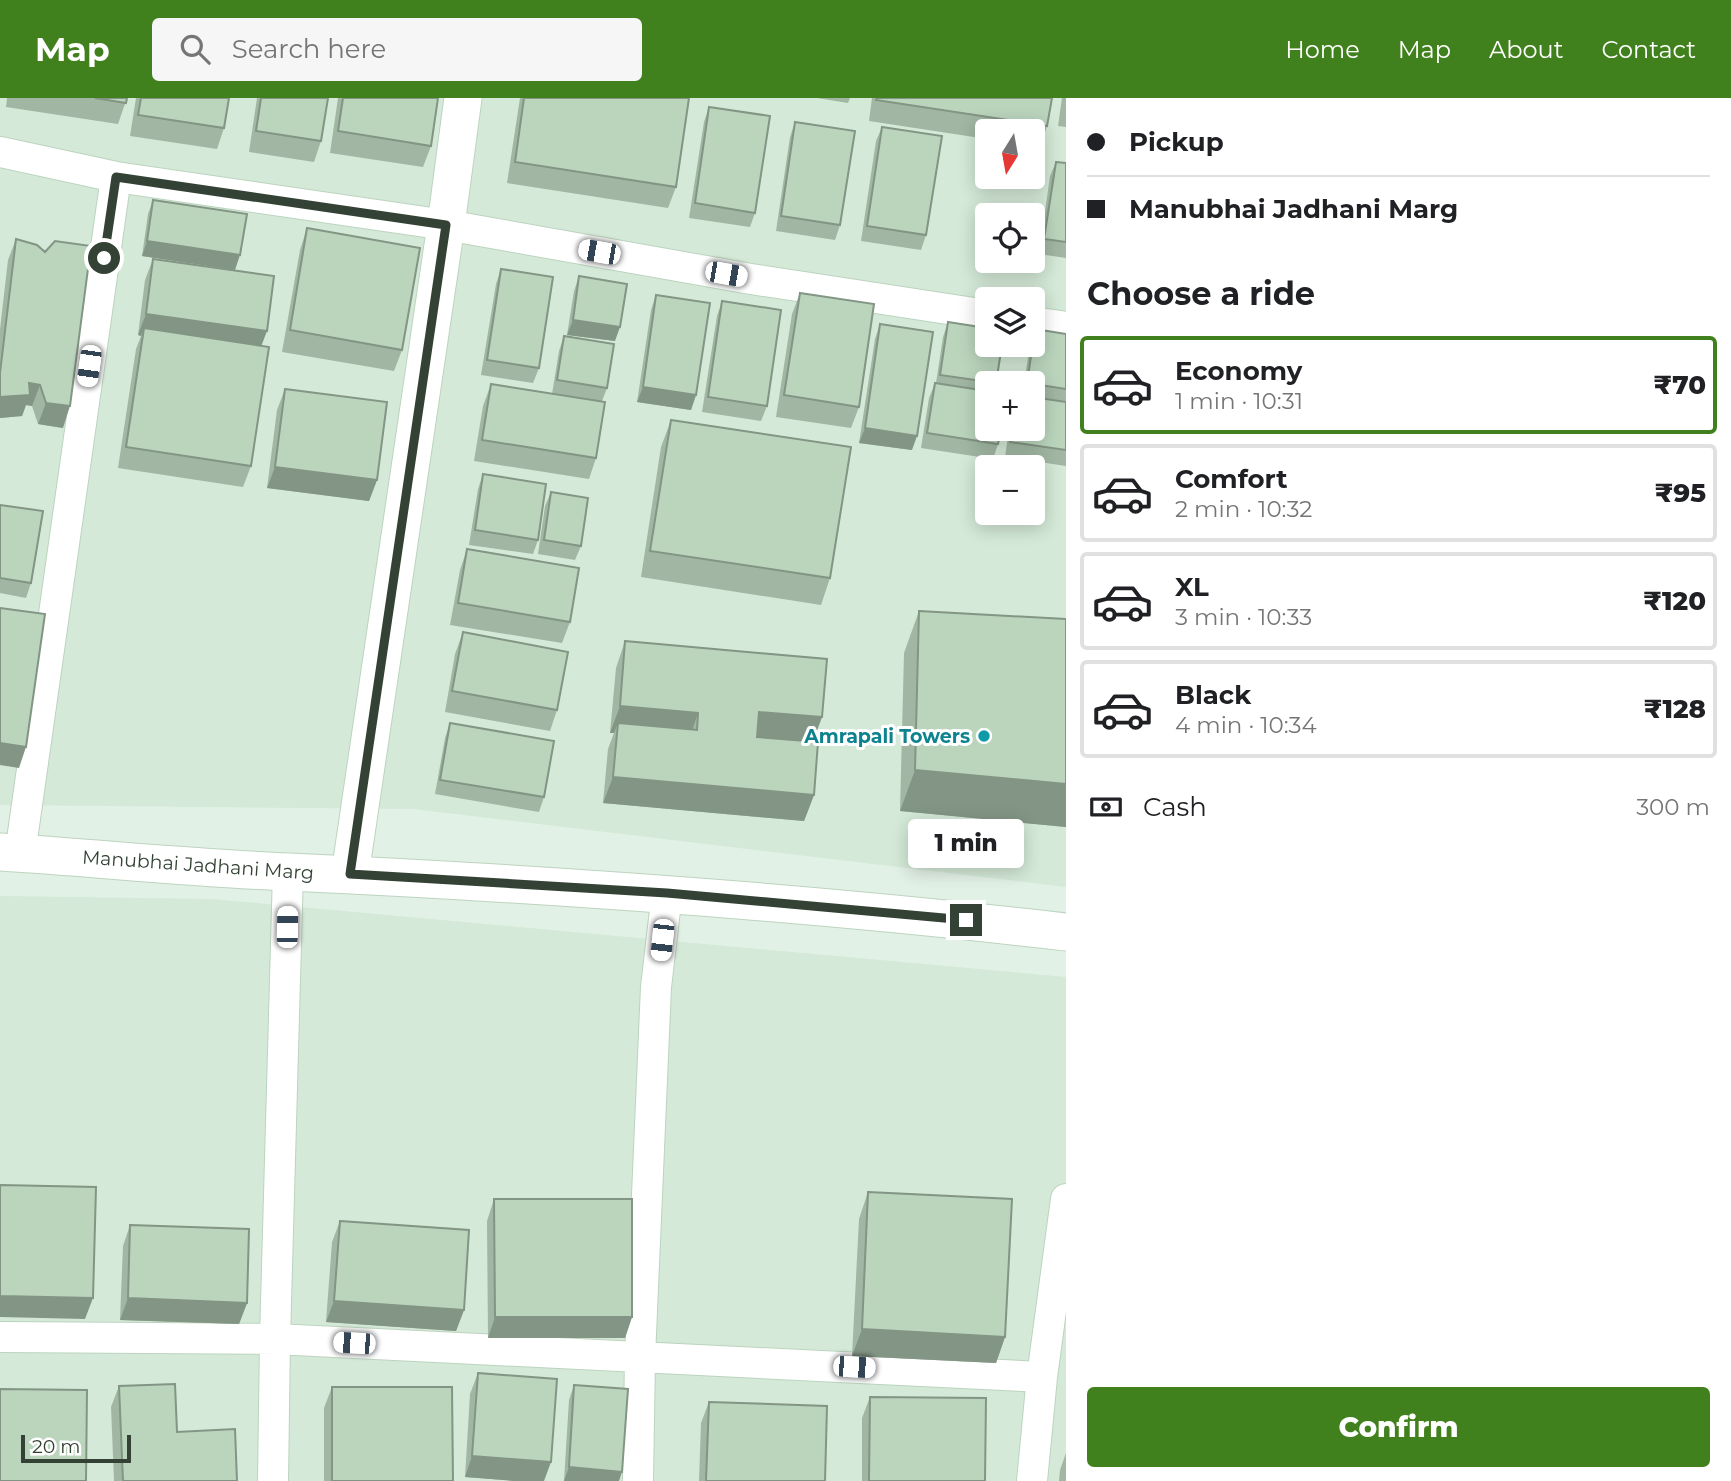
<!DOCTYPE html>
<meta charset="utf-8">
<style>
body{margin:0;font-family:Montserrat,sans-serif;background:#f6f6f6;color:#202124;height:100vh;display:flex;flex-direction:column;font-size:26px;white-space:nowrap}
*{box-sizing:border-box;margin:0}
p{font-size:23px;color:#757577}
.icon{flex:none;width:38px;height:38px;fill:none;stroke:currentColor;stroke-width:2;stroke-linecap:round;stroke-linejoin:round}
.map{position:relative;flex:1;overflow:hidden}
.sheet{display:flex;flex-direction:column;background:#fff;width:665px}
.sheet>*{flex:none}
.hud{display:grid;align-content:center;height:154px;padding:0 21px;background:#fff}
.needle{width:46px;rotate:191deg}
.buttons{position:absolute;left:975px;top:21px;display:grid;gap:14px}
.buttons a{display:grid;place-items:center;width:70px;height:70px;border-radius:7px;background:#fff;box-shadow:0 4px 18px #0003;font-size:35px}
.scale{position:absolute;left:21px;bottom:18px;width:110px;box-sizing:border-box;padding-left:7px;border:4px solid #334234;border-top:0;font-size:19px;line-height:24px;white-space:nowrap;color:#334234;-webkit-text-stroke:5px #fff;paint-order:stroke}
.end{position:absolute;width:32px;height:32px;margin:-16px;border:9px solid #334234;background:#fff;box-shadow:0 0 0 4px #fff}
.from{border-radius:50%}
.bubble{position:absolute;height:49px;border-radius:7px;background:#fff;box-shadow:0 4px 18px #0003;font-size:23px;font-weight:800;line-height:49px;text-align:center}
.car{position:absolute;width:21px;height:42px;margin:-21px -10px;border-radius:9px;box-shadow:0 0 5px 2px #0007;background:linear-gradient(#fff 24%,#345 0 40%,#fff 0 76%,#345 0 86%,#fff 0)}
.hud b{display:flex;align-items:center;gap:24px;height:66px;font-size:26px}
.hud b+b{border-top:2px solid #e0e0e0}
.hud i{width:18px;height:18px;background:#202124}
ul{padding:0;list-style:none}
li{display:flex;align-items:center;gap:21px;height:98px;margin:0 14px 10px;padding:0 7px;border:4px solid #e0e0e0;border-radius:7px}
li div{flex:1}
li b{display:block;font-size:26px}
li em{font-style:normal;font-weight:800}
li.active{border-color:#41811d}
li>.icon{width:63px;height:63px;stroke-width:1.5}
h2{padding:0 21px;font-size:32px;line-height:84px}
.pay{display:flex;align-items:center;gap:18px;height:77px;padding:0 21px;font-size:26px}
.pay p{margin-inline-start:auto}
.action{display:flex;gap:14px;margin-top:auto;padding:14px 21px}
.action a{flex:1;height:80px;border-radius:7px;background:#41811d;color:#fff;font-size:28px;font-weight:800;line-height:80px;text-align:center}
header{display:flex;align-items:center;gap:42px;box-sizing:border-box;height:98px;padding:0 35px;background:#41811d;color:#fff}
header strong{font-size:33px}
nav{display:flex;gap:38px;margin-inline-start:auto;font-size:24px}
.search{width:490px;height:63px;background:#f6f6f6;display:flex;align-items:center;gap:18px;box-sizing:border-box;padding:0 24px;border-radius:7px;color:#757577;font-size:26px}
main{display:flex;flex:1;min-height:0}
.map>svg:first-child{display:block}
</style>
<header>
<strong>Map</strong>
<div class="search"><svg class="icon" aria-label="search" viewBox="0 0 24 24"><circle cx="10" cy="10" r="6"/><path d="M15 15l6 6"/></svg>Search here</div>
<nav><a>Home</a><a>Map</a><a>About</a><a>Contact</a></nav>
</header>
<main>
<div class="map">
<svg width="1066" height="1383" viewBox="0 0 1066 1383">
<rect width="100%" height="100%" fill="#e2f1e5"/>
<!-- residential -->
<path fill="#d4e9d7" fill-rule="evenodd" d="M0,0h1066v789l-653,-78 -413,-4zM987,33h45v46h-45zM987,117h45v46h-45zM987,201h45v46h-45zM987,285h45v46h-45zM987,369h45v46h-45z
M0,798l212,3 854,78v504h-1066z"/>
<g fill="none" stroke-linecap="round" stroke-linejoin="round">
<!-- minor casing -->
<g stroke="#bcd4bf" stroke-width="32">
<path id="minor" d="M0,54l116,25 330,48 305,54 236,36
M1032,224l34,5
M20,756l96,-677
M0,1239l275,2 767,38 -10,104
M1042,1279l24,-178
M273,1383l2,-142 13,-467
M638,1383l2,-124 16,-370 11,-94"/>
</g>
<!-- tertiary casing -->
<g stroke="#bcd4bf" stroke-width="39">
<path id="tertiary" d="M0,754c96,6 193,16 289,20 260,12 519,30 777,60
M350,776l96,-649 17,-127"/>
</g>
<!-- minor -->
<use href="#minor" stroke="#fff" stroke-width="30"/>
<!-- tertiary -->
<use href="#tertiary" stroke="#fff" stroke-width="37"/>
</g>
<!-- wall -->
<path fill="#a1b7a3" d="M7,0h120l-9,26 -112,-17z
M136,0h93l-5,30 -7,21 -87,-13z
M257,0h71l-7,43 -7,21 -65,-10z
M338,0h100l-7,48 -8,21 -93,-14z
M520,0h169l-13,89 -8,21 -161,-25z
M817,0h33l-2,5z
M872,0h180l-5,28 -7,21 -8,-1v-15h-45v8l-118,-18z
M1062,0h4v29l-8,-1z
M709,9l46,106 -5,14 -61,-9 15,-96z
M795,24l45,103 -5,15 -59,-9 14,-94z
M882,29l44,108 -5,15 -60,-9 15,-100z
M1056,64l10,1v95l-27,-4 11,-78z
M153,102l82,70 -93,-14 6,-42z
M307,130l95,122 -8,21 -112,-19 18,-102z
M16,141l47,189 -25,-4 -6,-18 -6,-1 -4,11 -22,2v-89l8,-69z
M153,161l108,87 -10,120 -8,21 -125,-19 18,-119 5,-13 -3,-1 7,-55z
M501,171l38,99 -6,15 -52,-8 15,-91z
M579,178l36,65 -48,-6 7,-44z
M800,195l59,114 -8,21 -75,-11 16,-103z
M656,197l40,100 -5,15 -54,-8 14,-92z
M722,203l45,105 -6,15 -59,-9 15,-96z
M948,224l48,61h-9v46l11,15 -5,15 -72,-11 8,-50 6,-15h1l7,-46z
M880,226l32,126 -53,-7 16,-104z
M1035,231l31,5v132l-61,-9 4,-28h23v-46h-8l6,-38h2v-9z
M564,238l43,52 -5,13 -6,57 -7,21 -115,-18 9,-55 8,-22 61,10 7,-43z
M285,291l92,91 -8,21 -102,-13 10,-78z
M671,322l159,158 -9,27 -180,-28 20,-130z
M483,376l55,66 -5,14 -64,-9 9,-56z
M551,394l30,54 -6,14 -37,-6 7,-48z
M0,407l31,78 -5,15 -26,-5z
M467,451l103,73 -8,21 -112,-18 10,-55z
M919,513l147,8v208l-166,-16 4,-158z
M463,534l94,78 -7,21 -105,-19 10,-58z
M625,543l197,76 -9,24 1,54 -10,26 -201,-18 5,-54 6,-16h-4l6,-65z
M450,625l94,74 -5,15 -104,-18 10,-56z
M868,1094l137,145 -9,26 -144,-7 7,-137z
M494,1101l138,118 -7,21h-137l-1,-117z
M340,1123l124,89 -8,21 -130,-9 6,-80z
M130,1127l117,78 -8,21 -119,-4 3,-74z
M478,1275l66,108h-29l-50,-4 5,-83z
M574,1287l45,96h-55l5,-81z
M119,1288l58,46 60,49h-123l-3,-74z
M332,1289l121,94h-129v-73z
M870,1299l115,84h-123v-63z
M709,1304l116,79h-126l2,-58z
M1066,1355v28h-7l1,-11z"/>
<!-- shaded-wall -->
<path fill="#839584" d="M147,143l93,14 -5,15 -93,-14z
M146,216l121,17 -8,21 -115,-24 -3,8 -3,-1z
M573,222l47,7 -5,14 -48,-6z
M29,285l11,2 -8,21 -6,-1 -4,11 -22,2v-21z
M643,289l53,8 -5,15 -54,-8z
M46,305l24,3 -7,22 -25,-4z
M865,330l52,8 -5,14 -53,-7z
M275,369l102,13 -8,21 -102,-13z
M620,608l78,7 -9,27 -71,-17 -4,10h-4z
M759,614l63,5 -10,27 -62,-6z
M0,645l26,4 -7,21 -19,-3z
M915,672l151,14v43l-166,-16z
M613,679l201,18 -10,26 -201,-18z
M0,1198l93,2 -8,21 -85,-2z
M128,1200l119,5 -8,21 -119,-4z
M334,1203l130,9 -8,21 -130,-9z
M495,1219h137l-7,21h-137z
M862,1231l143,8 -9,26 -144,-7z
M472,1358l79,6 -7,19h-29l-50,-4z
M569,1369l53,5 -3,9h-55z"/>
<!-- building -->
<path fill="#bbd5bd" stroke="#839584" stroke-width="2" d="M95,0h32l-1,5z
M141,0h88l-5,30 -86,-13z
M261,0h67l-7,43 -65,-10z
M343,0h95l-7,48 -93,-15z
M524,0h165l-13,89 -161,-25z
M877,0h175l-5,28 -171,-26z
M709,9l61,9 -15,97 -60,-10z
M795,24l60,9 -15,94 -59,-9z
M882,29l60,9 -16,99 -59,-9z
M1056,64l10,1v79l-22,-3z
M153,102l94,14 -7,41 -93,-14z
M307,130l113,20 -18,102 -112,-20z
M16,141l21,6 8,7 10,-11 36,5 -21,160 -24,-3 -6,-18 -11,-2 1,12 -30,2v-24z
M153,161l121,17 -7,55 -121,-17z
M501,171l52,8 -14,91 -52,-8z
M579,178l48,8 -7,43 -47,-7z
M800,195l74,11 -15,103 -75,-12z
M656,197l54,8 -14,92 -53,-8z
M722,203l59,9 -14,96 -59,-9z
M948,224l39,6v17h15l-6,38 -56,-8z
M880,226l53,8 -16,104 -52,-8z
M144,230l125,19 -18,119 -125,-19z
M1035,231l31,5v55l-39,-6z
M564,238l50,8 -7,44 -50,-8z
M935,285l52,8v38h14l-3,15 -71,-11z
M491,286l114,18 -9,56 -114,-18z
M285,291l102,13 -10,78 -102,-13z
M1032,299l34,5v48l-56,-8 2,-13h20z
M671,322l180,27 -21,131 -180,-27z
M483,376l63,10 -8,56 -63,-10z
M551,394l37,6 -7,48 -37,-6z
M0,407l43,6 -12,72 -31,-5z
M467,451l112,19 -9,54 -112,-19z
M0,510l45,6 -19,133 -26,-4z
M919,513l147,8v165l-151,-14z
M463,534l105,20 -11,58 -105,-19z
M625,543l202,18 -5,58 -63,-5 -2,25 61,5 -4,53 -201,-18 5,-54 79,7 1,-17 -78,-7z
M450,625l104,18 -10,56 -104,-17z
M0,1087l96,2 -3,111 -93,-2z
M868,1094l144,7 -7,138 -143,-8z
M494,1101h138v118h-137z
M340,1123l129,9 -5,80 -130,-9z
M130,1127l119,4 -2,74 -119,-5z
M478,1275l79,6 -6,83 -79,-6z
M175,1286l2,48 58,-3 2,52h-114l-4,-95z
M574,1287l54,4 -6,83 -53,-5z
M332,1289h120l1,94h-121z
M0,1291l87,1 -1,91h-86z
M870,1299l116,1 -1,83h-116z
M709,1304l118,4 -2,75h-119z"/>
<g fill="none" stroke-linecap="round" stroke-linejoin="round">
<!-- route -->
<path stroke="#334234" stroke-width="9" d="M104,160l12,-81 330,48 -96,649 317,19 299,27"/>
</g>
<!-- markers -->
<circle fill="#0f9aa8" stroke="#fff" stroke-width="2.5" cx="984" cy="638" r="7"/>
<g text-anchor="middle" dominant-baseline="central" stroke-width="6" stroke-linejoin="round" paint-order="stroke">
<!-- culture labels -->
<g font-size="19" font-weight="bold" fill="#0d838f" stroke="#fff" text-anchor="end">
<text x="970" y="638">Amrapali Towers</text>
</g>
<!-- street labels -->
<g font-size="19" fill="#334234" stroke="#fff">
<text transform="translate(198 767) rotate(4)">Manubhai Jadhani Marg</text>
</g>
</g>
</svg>
<div class="buttons">
<a><svg class="needle" viewBox="-14 -14 28 28"><path d="M0-13l5 13h-10z" fill="#e53935"/><path d="M0 13l5-13h-10z" fill="#757577"/></svg></a>
<a><svg class="icon" aria-label="locate" viewBox="0 0 24 24"><circle cx="12" cy="12" r="6"/><path d="M12 2v4M12 18v4M2 12h4M18 12h4"/></svg></a>
<a><svg class="icon" aria-label="layers" viewBox="0 0 24 24"><path d="M12 4l9 5-9 5-9-5zM3 14l9 5 9-5"/></svg></a>
<a>+</a>
<a>−</a>
</div>
<div class="scale">20 m</div>
<i class="end from" style="left:104px;top:160px"></i>
<i class="end" style="left:966px;top:822px"></i>
<div class="bubble" style="left:908px;top:721px;width:116px">1 min</div>
<i class="car" style="left:599px;top:154px;rotate:280deg"></i>
<i class="car" style="left:726px;top:176px;rotate:100deg"></i>
<i class="car" style="left:89px;top:268px;rotate:188deg"></i>
<i class="car" style="left:287px;top:829px;rotate:1deg"></i>
<i class="car" style="left:662px;top:842px;rotate:186deg"></i>
<i class="car" style="left:354px;top:1245px;rotate:273deg"></i>
<i class="car" style="left:854px;top:1269px;rotate:93deg"></i>
</div>
<section class="sheet">
<div class="hud">
<b><i class="from"></i>Pickup</b>
<b><i></i>Manubhai Jadhani Marg</b>
</div>
<h2>Choose a ride</h2>
<ul>
<li class="active"><svg class="icon" aria-label="car" viewBox="0 0 24 24"><path d="M5 17H2v-5l4-1 3-4h7l3 4 3 1v5h-3M9 17h6M6 11h13"/><circle cx="7" cy="17" r="2"/><circle cx="17" cy="17" r="2"/></svg><div><b>Economy</b><p>1 min · 10:31</p></div><em>₹70</em></li>
<li><svg class="icon" aria-label="car" viewBox="0 0 24 24"><path d="M5 17H2v-5l4-1 3-4h7l3 4 3 1v5h-3M9 17h6M6 11h13"/><circle cx="7" cy="17" r="2"/><circle cx="17" cy="17" r="2"/></svg><div><b>Comfort</b><p>2 min · 10:32</p></div><em>₹95</em></li>
<li><svg class="icon" aria-label="car" viewBox="0 0 24 24"><path d="M5 17H2v-5l4-1 3-4h7l3 4 3 1v5h-3M9 17h6M6 11h13"/><circle cx="7" cy="17" r="2"/><circle cx="17" cy="17" r="2"/></svg><div><b>XL</b><p>3 min · 10:33</p></div><em>₹120</em></li>
<li><svg class="icon" aria-label="car" viewBox="0 0 24 24"><path d="M5 17H2v-5l4-1 3-4h7l3 4 3 1v5h-3M9 17h6M6 11h13"/><circle cx="7" cy="17" r="2"/><circle cx="17" cy="17" r="2"/></svg><div><b>Black</b><p>4 min · 10:34</p></div><em>₹128</em></li>
</ul>
<div class="pay"><svg class="icon" aria-label="cash" viewBox="0 0 24 24"><path d="M3 7h18v10H3z"/><circle cx="12" cy="12" r="2"/></svg>Cash<p>300 m</p></div>
<div class="action"><a>Confirm</a></div>
</section>
</main>
